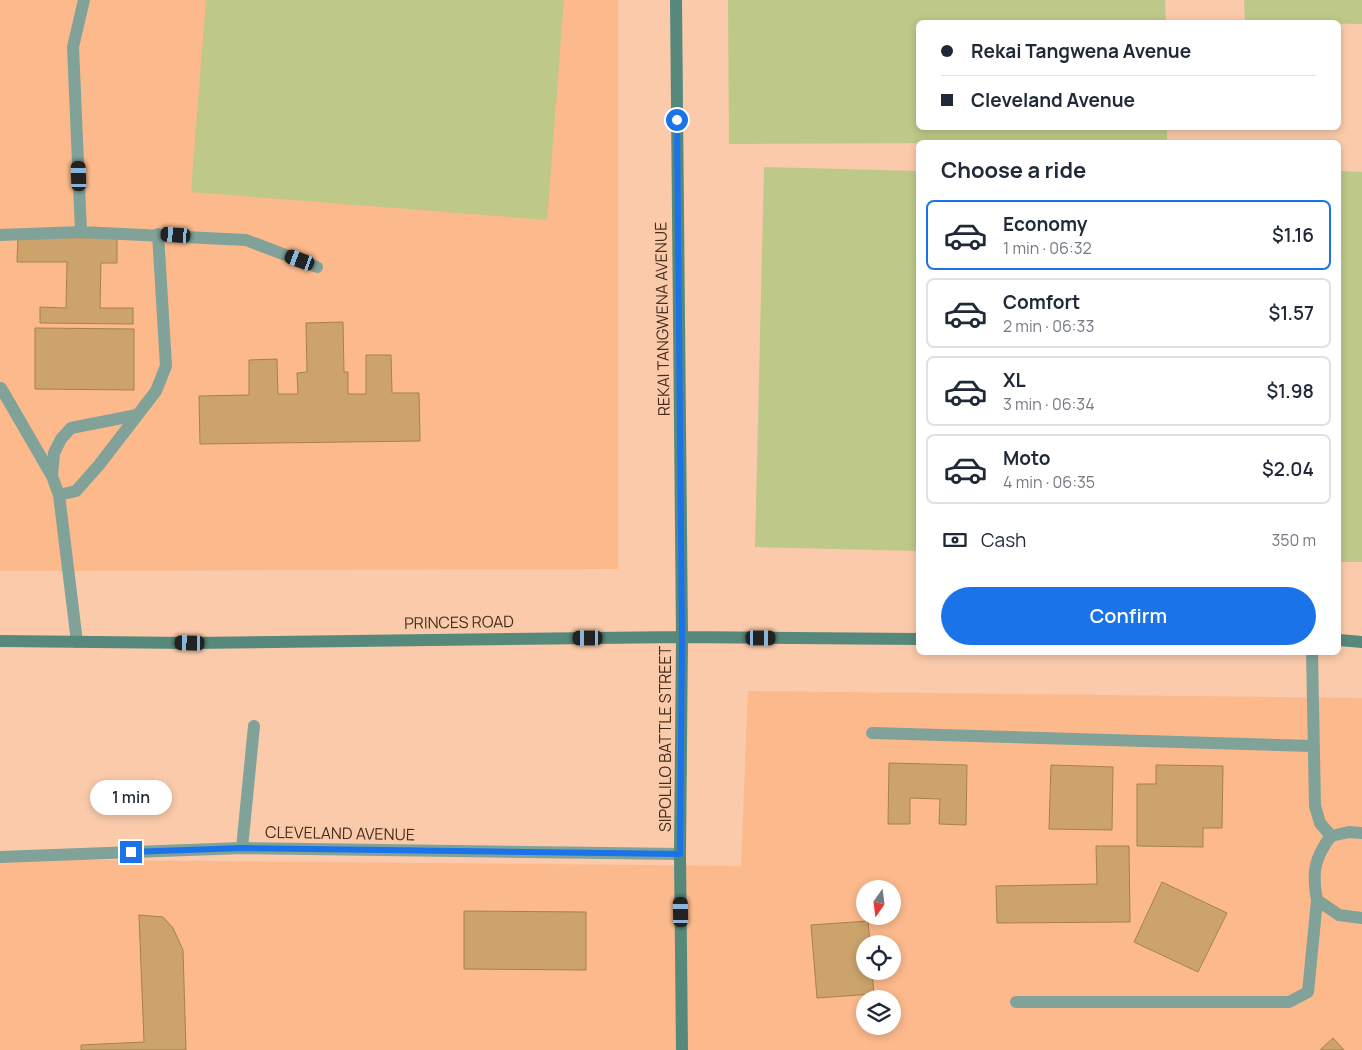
<!DOCTYPE html>
<meta charset="utf-8">
<style>
body{margin:0;font-family:Manrope,sans-serif;background:#f2f2f3;color:#1f2937;height:100vh;display:flex;flex-direction:column;font-size:19px;white-space:nowrap}
*{box-sizing:border-box;margin:0}
p{font-size:16px;color:#747a83}
.icon{flex:none;width:28px;height:28px;fill:none;stroke:currentColor;stroke-width:2;stroke-linecap:round;stroke-linejoin:round}
.map{position:relative;flex:1;overflow:hidden}
.drawer{position:absolute;left:916px;top:140px;width:425px;height:515px;display:flex;flex-direction:column;background:#fff;border-radius:8px;box-shadow:0 2px 8px #0003}
.drawer>*{flex:none}
.hud{position:absolute;left:916px;top:20px;width:425px;height:110px;border-radius:8px;box-shadow:0 2px 8px #0003;display:grid;align-content:center;height:110px;padding:0 25px;background:#fff}
.needle{width:32px;rotate:194deg}
.controls{position:absolute;left:856px;top:880px;display:grid;gap:10px}
.controls a{display:grid;place-items:center;width:45px;height:45px;border-radius:50%;background:#fff;box-shadow:0 2px 8px #0003;font-size:25px}
.end{position:absolute;width:22px;height:22px;margin:-11px;border:6px solid #1a73e8;background:#fff;box-shadow:0 0 0 2px #fff}
.from{border-radius:50%}
.bubble{position:absolute;height:35px;border-radius:18px;background:#fff;box-shadow:0 2px 8px #0003;font-size:16px;font-weight:600;line-height:35px;text-align:center}
.car{position:absolute;width:15px;height:30px;margin:-15px -8px;border-radius:6px;box-shadow:0 0 4px 1px #0007;background:linear-gradient(#222 24%,#8ab4d8 0 40%,#222 0 76%,#8ab4d8 0 86%,#222 0)}
.hud b{display:flex;align-items:center;gap:18px;height:48px;font-size:19px}
.hud b+b{border-top:1px solid #e0e1e3}
.hud i{width:12px;height:12px;background:#1f2937}
ul{padding:0;list-style:none}
li{display:flex;align-items:center;gap:15px;height:70px;margin:0 10px 8px;padding:0 15px;border:2px solid #e0e1e3;border-radius:8px}
li div{flex:1}
li b{display:block;font-size:19px}
li em{font-style:normal;font-weight:600}
li.selected{border-color:#1a73e8}
li>.icon{width:45px;height:45px;stroke-width:1.5}
h2{padding:0 25px;font-size:22px;line-height:60px}
.pay{display:flex;align-items:center;gap:12px;height:55px;padding:0 25px;font-size:19px}
.pay p{margin-inline-start:auto}
.button{display:flex;gap:10px;margin-top:auto;padding:10px 25px}
.button a{flex:1;height:58px;border-radius:30px;background:#1a73e8;color:#fff;font-size:20px;font-weight:600;line-height:58px;text-align:center}
.map>svg:first-child{display:block}
</style>
<div class="map">
<svg width="1362" height="1050" viewBox="0 0 1362 1050">
<rect width="100%" height="100%" fill="#facaaa"/>
<!-- built -->
<path fill="#fbb98c" fill-rule="evenodd" d="M0,0h618v569l-618,2z
M748,691l614,7v352h-1362v-191l741,7zM865,889h27v27h-27zM865,944h27v27h-27zM865,999h27v27h-27z"/>
<!-- green -->
<path fill="#bec888" d="M206,0h358l-17,220 -356,-28z
M728,0h437l1,22h-247v106h248v14l-438,2z
M1244,0h118v24l-117,-2z
M764,167l155,4v380l-164,-4z
M1339,171l23,1v390h-23z"/>
<!-- building -->
<path fill="#cba36b" stroke="#a7814a" d="M18,237l99,1v25h-16l-1,45h33v16l-93,-1v-16l26,1 1,-46h-50z
M343,322l1,50h4v22h18v-39h25l1,38h27l1,48 -220,3 -1,-48 50,-1v-35l28,-1 1,35h20l-1,-21 10,-1 -1,-49z
M35,328l99,1v61l-99,-1z
M889,763l78,2 -1,60 -27,-1 1,-25 -30,-1v26h-22z
M1051,765l62,2 -1,63 -63,-1z
M1156,765l67,1 -1,62h-19v19l-66,-1v-62h19z
M1096,846h33l1,76 -133,1 -1,-37 101,-2z
M1162,882l65,31 -29,59 -64,-30z
M464,911l122,1v58l-122,-1z
M139,915l24,2 10,11 10,22 3,100h-105v-5l63,-3z
M868,921l2,23h-5v27h7l2,23 -57,4 -6,-73z
M1333,1038l11,12h-24z"/>
<g fill="none" stroke-linecap="round" stroke-linejoin="round">
<!-- lane -->
<path stroke="#81a298" stroke-width="12" d="M81,232l-8,-185 11,-47
M0,235l81,-3 165,8 71,27
M1,388l51,88
M137,415l-66,13 -10,11 -7,14 -2,23 7,19 17,-4 23,-26 57,-74 10,-25 -8,-132
M59,495l18,147
M1312,652l3,154 5,17 11,13 18,-4 13,1
M872,733l441,13
M1331,836c-17,22 -19,37 -14,64l22,15 23,3
M242,848l12,-122
M1016,1002h273l19,-10 9,-92"/>
<!-- street -->
<path stroke="#81a298" stroke-width="12" d="M0,857l242,-9 438,6"/>
<!-- secondary -->
<path stroke="#56897b" stroke-width="12" d="M676,0l6,637 -2,217 2,196
M1339,640l23,2
M0,641l190,2 492,-6 237,2"/>
</g>
<g fill="none" stroke-linecap="round" stroke-linejoin="round">
<!-- route -->
<path stroke="#1a73e8" stroke-width="6" d="M131,852l111,-4 438,6 2,-217 -5,-517"/>
</g>
<g text-anchor="middle" dominant-baseline="central" stroke-width="4" stroke-linejoin="round" paint-order="stroke">
<!-- street labels -->
<g font-size="16" fill="#452e1d" stroke="#facaaa">
<text transform="translate(662 319) rotate(-91)">REKAI TANGWENA AVENUE</text>
<text transform="translate(459 622) rotate(-1)">PRINCES ROAD</text>
<text transform="translate(665 739) rotate(-90)">SIPOLILO BATTLE STREET</text>
<text transform="translate(340 833) rotate(1)">CLEVELAND AVENUE</text>
</g>
</g>
</svg>
<div class="controls">
<a><svg class="needle" viewBox="-14 -14 28 28"><path d="M0-13l5 13h-10z" fill="#e53935"/><path d="M0 13l5-13h-10z" fill="#747a83"/></svg></a>
<a><svg class="icon" aria-label="locate" viewBox="0 0 24 24"><circle cx="12" cy="12" r="6"/><path d="M12 2v4M12 18v4M2 12h4M18 12h4"/></svg></a>
<a><svg class="icon" aria-label="layers" viewBox="0 0 24 24"><path d="M12 4l9 5-9 5-9-5zM3 14l9 5 9-5"/></svg></a>
</div>
<i class="end from" style="left:677px;top:120px"></i>
<i class="end" style="left:131px;top:852px"></i>
<div class="bubble" style="left:90px;top:780px;width:82px">1 min</div>
<i class="car" style="left:79px;top:176px;rotate:358deg"></i>
<i class="car" style="left:176px;top:235px;rotate:274deg"></i>
<i class="car" style="left:300px;top:260px;rotate:290deg"></i>
<i class="car" style="left:588px;top:638px;rotate:270deg"></i>
<i class="car" style="left:761px;top:638px;rotate:90deg"></i>
<i class="car" style="left:190px;top:643px;rotate:271deg"></i>
<i class="car" style="left:681px;top:912px;rotate:359deg"></i>
<div class="hud">
<b><i class="from"></i>Rekai Tangwena Avenue</b>
<b><i></i>Cleveland Avenue</b>
</div>
<section class="drawer">
<h2>Choose a ride</h2>
<ul>
<li class="selected"><svg class="icon" aria-label="car" viewBox="0 0 24 24"><path d="M5 17H2v-5l4-1 3-4h7l3 4 3 1v5h-3M9 17h6M6 11h13"/><circle cx="7" cy="17" r="2"/><circle cx="17" cy="17" r="2"/></svg><div><b>Economy</b><p>1 min · 06:32</p></div><em>$1.16</em></li>
<li><svg class="icon" aria-label="car" viewBox="0 0 24 24"><path d="M5 17H2v-5l4-1 3-4h7l3 4 3 1v5h-3M9 17h6M6 11h13"/><circle cx="7" cy="17" r="2"/><circle cx="17" cy="17" r="2"/></svg><div><b>Comfort</b><p>2 min · 06:33</p></div><em>$1.57</em></li>
<li><svg class="icon" aria-label="car" viewBox="0 0 24 24"><path d="M5 17H2v-5l4-1 3-4h7l3 4 3 1v5h-3M9 17h6M6 11h13"/><circle cx="7" cy="17" r="2"/><circle cx="17" cy="17" r="2"/></svg><div><b>XL</b><p>3 min · 06:34</p></div><em>$1.98</em></li>
<li><svg class="icon" aria-label="car" viewBox="0 0 24 24"><path d="M5 17H2v-5l4-1 3-4h7l3 4 3 1v5h-3M9 17h6M6 11h13"/><circle cx="7" cy="17" r="2"/><circle cx="17" cy="17" r="2"/></svg><div><b>Moto</b><p>4 min · 06:35</p></div><em>$2.04</em></li>
</ul>
<div class="pay"><svg class="icon" aria-label="cash" viewBox="0 0 24 24"><path d="M3 7h18v10H3z"/><circle cx="12" cy="12" r="2"/></svg>Cash<p>350 m</p></div>
<div class="button"><a>Confirm</a></div>
</section>
</div>
